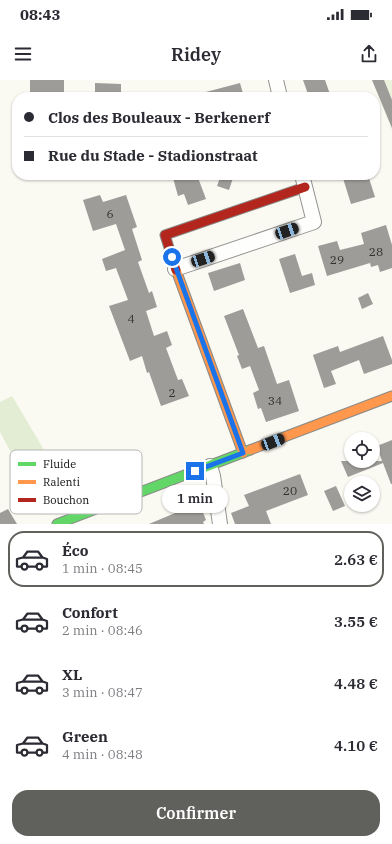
<!DOCTYPE html>
<html lang="fr">
<meta charset="utf-8">
<style>
body{margin:0;font-family:"IBM Plex Serif",serif;background:#f2f2f3;color:#2b2b33;height:100vh;display:flex;flex-direction:column;font-size:15px;white-space:nowrap}
*{box-sizing:border-box;margin:0}
p{font-size:13px;color:#7c7c81}
.icon{flex:none;width:22px;height:22px;fill:none;stroke:currentColor;stroke-width:2;stroke-linecap:round;stroke-linejoin:round}
.map{position:relative;height:444px;overflow:hidden}
.side{display:flex;flex-direction:column;background:#fff;flex:1}
.side>*{flex:none}
.guide{position:absolute;left:12px;top:12px;width:368px;height:88px;border-radius:16px;box-shadow:0 1px 3px #0004;display:grid;align-content:center;height:88px;padding:0 12px;background:#fff}
.controls{position:absolute;left:344px;top:352px;display:grid;gap:8px}
.controls a{display:grid;place-items:center;width:36px;height:36px;border-radius:50%;background:#fff;box-shadow:0 1px 3px #0004;font-size:20px}
.end{position:absolute;width:18px;height:18px;margin:-9px;border:5px solid #1a73e8;background:#fff;box-shadow:0 0 0 2px #fff}
.from{border-radius:50%}
.bubble{position:absolute;height:28px;border-radius:14px;background:#fff;box-shadow:0 1px 3px #0004;font-size:13px;font-weight:600;line-height:28px;text-align:center}
.car{position:absolute;width:12px;height:24px;margin:-12px -6px;border-radius:5px;box-shadow:0 0 3px 1px #0007;background:linear-gradient(#222 24%,#8ab4d8 0 40%,#222 0 76%,#8ab4d8 0 86%,#222 0)}
.guide b{display:flex;align-items:center;gap:14px;height:38px;font-size:15px}
.guide b+b{border-top:1px solid #e1e1e2}
.guide i{width:10px;height:10px;background:#2b2b33}
ul{padding:7px 0 0;list-style:none}
li{display:flex;align-items:center;gap:12px;height:56px;margin:0 8px 6px;padding:0 4px;border:2px solid transparent;border-radius:16px}
li div{flex:1}
li b{display:block;font-size:15px}
li em{font-style:normal;font-weight:600}
li.active{border-color:#60605d}
li>.icon{width:36px;height:36px;stroke-width:1.5}
.primary-button{display:flex;gap:8px;margin-top:auto;padding:8px 12px}
.primary-button a{flex:1;height:46px;border-radius:16px;background:#60605d;color:#fff;font-size:16px;font-weight:600;line-height:46px;text-align:center}
.status{display:flex;justify-content:space-between;align-items:center;height:28px;padding:0 20px;background:#fff;direction:ltr}
.status svg{height:11px;fill:currentColor}
header{display:flex;justify-content:space-between;align-items:center;height:52px;padding:0 12px;background:#fff;font-size:18px;font-weight:600}
.map>svg:first-child{display:block}
</style>
<div class="status"><b>08:43</b><svg viewBox="0 0 49 12"><path d="M0 12V9h3v3zM5 12V6h3v6zM10 12V3h3v9zM15 12V0h3v12zM26 1h20v11H26zM47 4h2v5h-2z"/></svg></div>
<header><svg class="icon" aria-label="menu" viewBox="0 0 24 24"><path d="M4 6h16M4 12h16M4 18h16"/></svg>Ridey<svg class="icon" aria-label="share" viewBox="0 0 24 24"><path d="M12 15V3M7 8l5-5 5 5M5 13v7h14v-7"/></svg></header>
<div class="map">
<svg width="392" height="444" viewBox="0 0 392 444">
<rect width="100%" height="100%" fill="#faf9f2"/>
<!-- green -->
<path fill="#e3edd4" d="M12,316l41,69 -13,9 17,34 -12,7 -45,-83v-30z"/>
<!-- pitch -->
<path fill="#ecf2de" d="M372,0h20v51z"/>
<!-- building -->
<path fill="#9e9c98" d="M30,0h34v17h-34z
M303,0h22l6,17h-22z
M372,0h12l8,20v28z
M95,3l26,1v13h-26z
M240,3l4,14h-41l-1,-4z
M182,95h15l9,24 -18,6 -4,-11 -6,2 -5,-18z
M221,95h13l-5,15 -12,-4z
M342,95h26l7,22 -24,7z
M100,115l3,7 23,-7 11,32 -5,2 10,31 -4,2 11,31 3,-2 5,16 -11,4 8,25 13,-5 5,14 -6,3 12,32 4,-1 7,17 -28,10 -12,-34 -2,1 -5,-17 -12,5 -21,-55 19,-6 -12,-32 -10,3 -4,-12 23,-9 -9,-26 -23,7 -10,-31z
M386,145l6,20v23l-12,4 -2,-7 -7,2 -1,-4 -43,13 -9,-30 19,-5 3,9 24,-6 -3,-11z
M295,174l7,22 10,-3 3,12 -25,8 -11,-34z
M240,183l5,17 -31,11 -6,-18z
M368,213l5,11 -11,5 -4,-11z
M243,229l15,39 6,-2 13,38 12,-4 10,31 -33,11 -5,-14 -3,1 -5,-16 6,-3 -9,-24 -8,3 -5,-13 2,-1 -15,-39z
M383,256l9,24v4l-28,10 -5,-14 -28,11 5,13 -12,4 -11,-33 25,-9 2,6z
M392,360v44h-1l-8,-21 -35,14 -7,-16h41l-5,-15z
M300,394l8,21 -42,16 5,13h-36l-4,-11 18,-7 -5,-11z
M336,406l9,20 -12,5 -9,-20z
M194,425l4,7 4,-2 4,10 -3,2 1,2h-55z
M8,429l9,15h-17v-11z"/>
<g fill="none" stroke-linecap="round" stroke-linejoin="round">
<!-- street casing -->
<g stroke="#949390" stroke-width="16">
<path id="street" d="M276,0l4,17
M175,189l139,-47 -12,-47
M210,386l3,10 7,48"/>
</g>
<!-- fast casing -->
<g stroke="#8a8a87" stroke-width="11">
<path id="fast" d="M57,444l193,-74"/>
</g>
<!-- slow casing -->
<g stroke="#8a8a87" stroke-width="11">
<path id="slow" d="M176,190l67,183
M250,370l142,-54"/>
</g>
<!-- jam casing -->
<g stroke="#8a8a87" stroke-width="11">
<path id="jam" d="M176,190l-11,-35 140,-48"/>
</g>
<!-- street -->
<use href="#street" stroke="#fefefd" stroke-width="14"/>
<!-- fast -->
<use href="#fast" stroke="#63d668" stroke-width="9"/>
<!-- slow -->
<use href="#slow" stroke="#ff974d" stroke-width="9"/>
<!-- jam -->
<use href="#jam" stroke="#b3261e" stroke-width="9"/>
</g>
<g fill="none" stroke-linecap="round" stroke-linejoin="round">
<!-- route -->
<path stroke="#1a73e8" stroke-width="5" d="M172,177l71,196 -48,18"/>
</g>
<g text-anchor="middle" dominant-baseline="central" stroke-width="4" stroke-linejoin="round" paint-order="stroke">
<!-- number labels -->
<g font-size="12" fill="#313130">
<text x="110" y="133">6</text>
<text x="376" y="171">28</text>
<text x="337" y="179">29</text>
<text x="131" y="238">4</text>
<text x="172" y="312">2</text>
<text x="275" y="320">34</text>
<text x="290" y="410">20</text>
</g>
</g>
<!-- legend -->
<rect x="10" y="370" width="132" height="64" rx="6" fill="#fff" stroke="#b6b6b6" stroke-width="1"/>
<rect x="18" y="382" width="18" height="4" fill="#63d668"/>
<rect x="18" y="400" width="18" height="4" fill="#ff974d"/>
<rect x="18" y="418" width="18" height="4" fill="#b3261e"/>
<g font-size="11" fill="#0d0d0d">
<text x="43" y="388">Fluide</text>
<text x="43" y="406">Ralenti</text>
<text x="43" y="424">Bouchon</text>
</g>
</svg>
<div class="controls">
<a><svg class="icon" aria-label="locate" viewBox="0 0 24 24"><circle cx="12" cy="12" r="6"/><path d="M12 2v4M12 18v4M2 12h4M18 12h4"/></svg></a>
<a><svg class="icon" aria-label="layers" viewBox="0 0 24 24"><path d="M12 4l9 5-9 5-9-5zM3 14l9 5 9-5"/></svg></a>
</div>
<i class="end from" style="left:172px;top:177px"></i>
<i class="end" style="left:195px;top:391px"></i>
<div class="bubble" style="left:162px;top:405px;width:66px">1 min</div>
<i class="car" style="left:287px;top:151px;rotate:71deg"></i>
<i class="car" style="left:203px;top:179px;rotate:72deg"></i>
<i class="car" style="left:273px;top:362px;rotate:69deg"></i>
<div class="guide">
<b><i class="from"></i>Clos des Bouleaux - Berkenerf</b>
<b><i></i>Rue du Stade - Stadionstraat</b>
</div>
</div>
<section class="side">
<ul>
<li class="active"><svg class="icon" aria-label="car" viewBox="0 0 24 24"><path d="M5 17H2v-5l4-1 3-4h7l3 4 3 1v5h-3M9 17h6M6 11h13"/><circle cx="7" cy="17" r="2"/><circle cx="17" cy="17" r="2"/></svg><div><b>Éco</b><p>1 min · 08:45</p></div><em>2.63 €</em></li>
<li><svg class="icon" aria-label="car" viewBox="0 0 24 24"><path d="M5 17H2v-5l4-1 3-4h7l3 4 3 1v5h-3M9 17h6M6 11h13"/><circle cx="7" cy="17" r="2"/><circle cx="17" cy="17" r="2"/></svg><div><b>Confort</b><p>2 min · 08:46</p></div><em>3.55 €</em></li>
<li><svg class="icon" aria-label="car" viewBox="0 0 24 24"><path d="M5 17H2v-5l4-1 3-4h7l3 4 3 1v5h-3M9 17h6M6 11h13"/><circle cx="7" cy="17" r="2"/><circle cx="17" cy="17" r="2"/></svg><div><b>XL</b><p>3 min · 08:47</p></div><em>4.48 €</em></li>
<li><svg class="icon" aria-label="car" viewBox="0 0 24 24"><path d="M5 17H2v-5l4-1 3-4h7l3 4 3 1v5h-3M9 17h6M6 11h13"/><circle cx="7" cy="17" r="2"/><circle cx="17" cy="17" r="2"/></svg><div><b>Green</b><p>4 min · 08:48</p></div><em>4.10 €</em></li>
</ul>
<div class="primary-button"><a>Confirmer</a></div>
</section>
